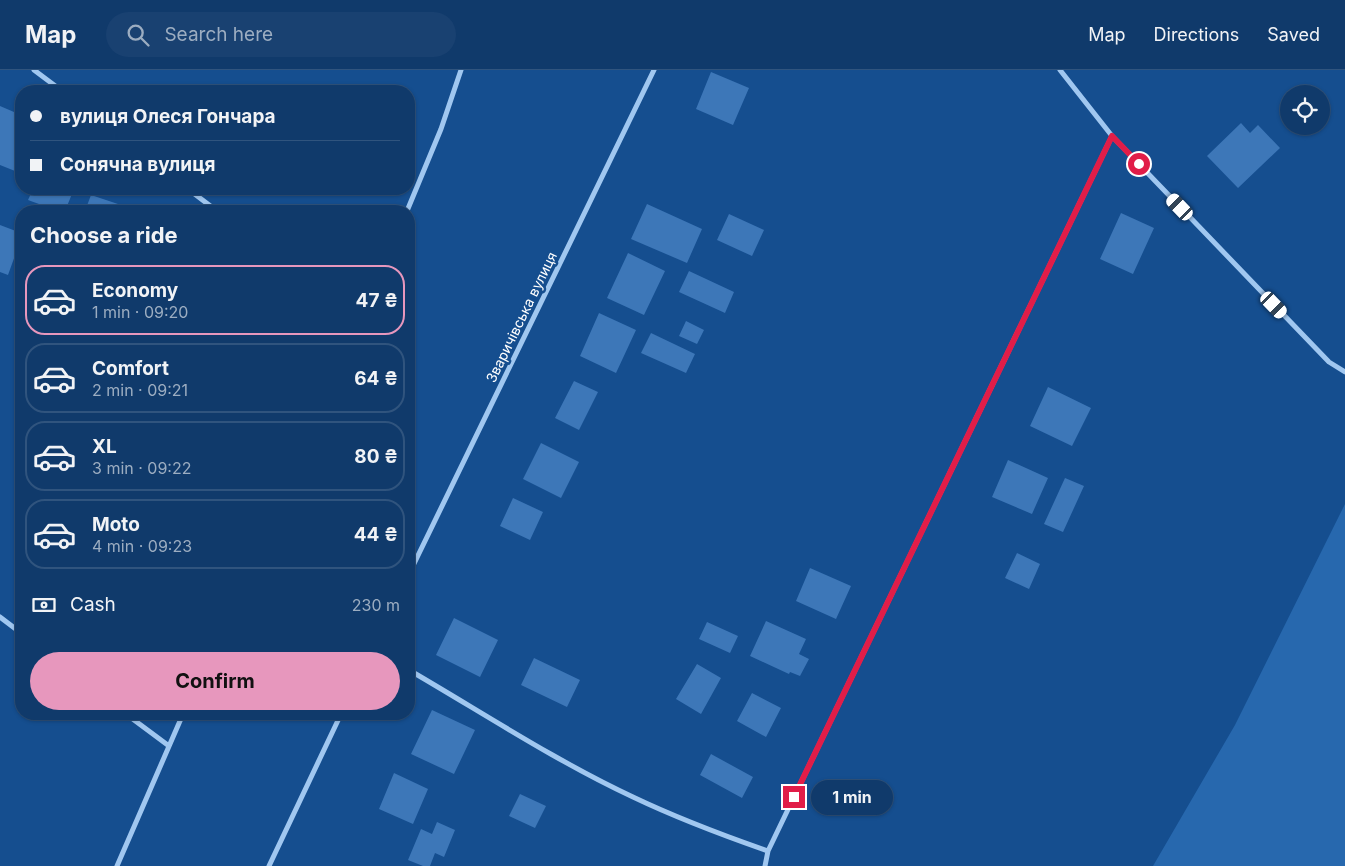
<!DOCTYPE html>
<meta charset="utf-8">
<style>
body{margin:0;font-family:Inter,sans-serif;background:#194171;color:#f1f3f6;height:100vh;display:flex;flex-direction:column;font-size:19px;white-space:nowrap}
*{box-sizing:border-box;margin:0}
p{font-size:16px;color:#9cadc1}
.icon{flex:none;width:28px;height:28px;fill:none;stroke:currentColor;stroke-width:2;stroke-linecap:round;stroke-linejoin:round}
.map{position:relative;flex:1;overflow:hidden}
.side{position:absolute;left:15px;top:135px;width:400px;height:515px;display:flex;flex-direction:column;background:#103a6b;border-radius:20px;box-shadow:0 1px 4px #0004,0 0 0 1px #30547e}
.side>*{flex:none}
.hud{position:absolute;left:15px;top:15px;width:400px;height:110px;border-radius:20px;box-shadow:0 1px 4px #0004,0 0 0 1px #30547e;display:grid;align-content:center;height:110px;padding:0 15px;background:#103a6b}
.buttons{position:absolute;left:1280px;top:15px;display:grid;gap:10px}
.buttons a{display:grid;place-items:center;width:50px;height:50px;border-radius:50%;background:#103a6b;box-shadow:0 1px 4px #0004,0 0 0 1px #30547e;font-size:25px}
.end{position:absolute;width:22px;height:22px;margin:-11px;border:6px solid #e11d48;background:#fff;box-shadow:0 0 0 2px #fff}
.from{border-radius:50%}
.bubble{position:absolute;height:35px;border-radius:18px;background:#103a6b;box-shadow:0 1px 4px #0004,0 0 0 1px #30547e;font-size:16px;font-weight:700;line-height:35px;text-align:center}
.car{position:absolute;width:15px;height:30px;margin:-15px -8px;border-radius:6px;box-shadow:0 0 4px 1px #0007;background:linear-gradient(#fff 24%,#345 0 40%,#fff 0 76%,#345 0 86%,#fff 0)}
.hud b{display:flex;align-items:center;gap:18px;height:48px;font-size:19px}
.hud b+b{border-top:1px solid #30547e}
.hud i{width:12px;height:12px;background:#f1f3f6}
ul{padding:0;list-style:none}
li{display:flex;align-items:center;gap:15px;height:70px;margin:0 10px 8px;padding:0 5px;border:2px solid #30547e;border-radius:20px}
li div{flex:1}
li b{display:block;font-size:19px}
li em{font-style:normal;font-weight:700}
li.current{border-color:#e797bd}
li>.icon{width:45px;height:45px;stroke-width:1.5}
h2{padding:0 15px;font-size:22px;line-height:60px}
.pay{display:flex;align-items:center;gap:12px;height:55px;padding:0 15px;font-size:19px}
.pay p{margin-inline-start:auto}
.action{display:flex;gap:10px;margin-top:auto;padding:10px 15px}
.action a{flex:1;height:58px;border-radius:30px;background:#e797bd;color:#111;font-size:20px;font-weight:700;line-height:58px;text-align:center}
header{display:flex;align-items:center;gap:30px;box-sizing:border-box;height:70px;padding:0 25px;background:#103a6b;border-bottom:1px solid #30547e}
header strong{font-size:24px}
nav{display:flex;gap:28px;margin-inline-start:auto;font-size:18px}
.search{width:350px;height:45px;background:#194171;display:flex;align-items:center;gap:12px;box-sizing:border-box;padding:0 18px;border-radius:28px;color:#9cadc1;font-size:19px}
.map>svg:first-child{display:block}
</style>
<header>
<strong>Map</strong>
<div class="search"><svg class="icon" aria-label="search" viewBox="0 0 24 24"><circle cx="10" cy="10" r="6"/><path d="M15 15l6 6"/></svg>Search here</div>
<nav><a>Map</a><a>Directions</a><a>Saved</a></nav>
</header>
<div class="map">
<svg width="1345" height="796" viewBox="0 0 1345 796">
<rect width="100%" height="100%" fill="#154e8f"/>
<!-- green -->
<path fill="#2768ae" d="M1345,434v362h-192l82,-141z"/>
<!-- building -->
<path fill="#3d77b8" d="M711,2l38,16 -16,37 -37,-16z
M0,36l21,9v41l-6,15 -15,-6z
M1241,53l9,10 8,-8 22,23 -42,40 -31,-32z
M33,119h41l-9,22h-7l-30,-11z
M91,125l42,14 -1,2h-47z
M647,134l55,25 -15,34 -56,-24z
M1121,143l33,15 -21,46 -33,-15z
M729,144l35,16 -12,26 -35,-16z
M0,155l21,8v6l-13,36 -8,-3z
M628,183l37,18 -21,44 -37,-17z
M689,201l45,21 -9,21 -46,-21z
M599,243l37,17 -20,43 -36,-17z
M686,251l18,9 -7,14 -18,-8z
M651,263l44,21 -9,19 -45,-20z
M574,311l24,11 -19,38 -24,-12z
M1048,317l43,21 -19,38 -42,-20z
M541,373l38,19 -18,36 -38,-19z
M1008,390l40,18 -16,36 -40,-17z
M1065,408l19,8 -21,46 -19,-8z
M513,428l30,14 -13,28 -30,-14z
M1017,483l23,11 -11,25 -24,-11z
M810,498l41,18 -15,33 -40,-18z
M454,548l44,22 -18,37 -44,-22z
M766,551l40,18 -7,15 10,5 -9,17 -10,-4 -1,2 -39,-18z
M707,552l31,14 -8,17 -31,-14z
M534,588l46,22 -13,27 -46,-22z
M697,594l24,14 -20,36 -25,-15z
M752,623l29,15 -15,29 -29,-16z
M432,640l43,20 -21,44 -43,-20z
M711,684l42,23 -11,21 -42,-23z
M394,703l34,16 -15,35 -34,-15z
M520,724l26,12 -11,22 -26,-12z
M437,752l18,8 -11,27 -9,-4 -5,13h-7l-15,-6 13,-31 11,5z"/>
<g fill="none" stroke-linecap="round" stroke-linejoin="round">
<!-- street -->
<path stroke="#a0c7f0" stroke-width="5" d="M34,0l28,21
M1060,0l52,66 217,226 16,10
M188,119l29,22
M407,141l34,-82 20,-59
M409,504l245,-504
M0,547l21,16
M409,600c74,43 147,91 224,127 44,21 89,38 135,54
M126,644l43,32
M117,796l66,-152
M269,796l72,-152
M765,796l3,-15 344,-715"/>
</g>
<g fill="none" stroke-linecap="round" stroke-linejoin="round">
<!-- route -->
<path stroke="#e11d48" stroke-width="6" d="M794,727l318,-661 27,28"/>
</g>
<g text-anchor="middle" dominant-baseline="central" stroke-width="5" stroke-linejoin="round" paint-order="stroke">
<!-- street labels -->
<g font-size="14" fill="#fff" stroke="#154e8f">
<text transform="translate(521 247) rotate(-64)">Зваричівська вулиця</text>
</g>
</g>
</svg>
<div class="buttons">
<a><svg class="icon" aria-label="locate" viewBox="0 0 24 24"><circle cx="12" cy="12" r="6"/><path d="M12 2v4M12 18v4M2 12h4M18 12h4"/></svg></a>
</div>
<i class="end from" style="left:1139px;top:94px"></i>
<i class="end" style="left:794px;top:727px"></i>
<div class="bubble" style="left:811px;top:710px;width:82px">1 min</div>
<i class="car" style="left:1180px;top:137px;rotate:316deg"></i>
<i class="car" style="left:1274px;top:235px;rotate:136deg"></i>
<div class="hud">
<b><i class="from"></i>вулиця Олеся Гончара</b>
<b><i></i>Сонячна вулиця</b>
</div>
<section class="side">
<h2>Choose a ride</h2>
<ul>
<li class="current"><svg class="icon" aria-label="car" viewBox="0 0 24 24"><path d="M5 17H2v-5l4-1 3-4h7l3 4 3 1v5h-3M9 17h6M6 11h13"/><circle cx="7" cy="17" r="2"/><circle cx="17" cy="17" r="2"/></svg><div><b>Economy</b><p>1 min · 09:20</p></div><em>47 ₴</em></li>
<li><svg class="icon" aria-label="car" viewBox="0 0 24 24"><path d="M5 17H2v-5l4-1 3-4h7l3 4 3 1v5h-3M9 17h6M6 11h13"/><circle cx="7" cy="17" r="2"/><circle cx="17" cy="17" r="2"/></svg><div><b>Comfort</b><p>2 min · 09:21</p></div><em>64 ₴</em></li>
<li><svg class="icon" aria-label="car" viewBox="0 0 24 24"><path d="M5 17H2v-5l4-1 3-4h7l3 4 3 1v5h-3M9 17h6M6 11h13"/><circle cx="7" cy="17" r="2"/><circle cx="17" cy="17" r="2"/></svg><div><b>XL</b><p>3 min · 09:22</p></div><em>80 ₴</em></li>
<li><svg class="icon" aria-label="car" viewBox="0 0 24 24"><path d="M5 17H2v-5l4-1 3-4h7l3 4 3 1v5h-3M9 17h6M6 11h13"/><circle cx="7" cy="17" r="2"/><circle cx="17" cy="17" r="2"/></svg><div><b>Moto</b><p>4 min · 09:23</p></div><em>44 ₴</em></li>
</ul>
<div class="pay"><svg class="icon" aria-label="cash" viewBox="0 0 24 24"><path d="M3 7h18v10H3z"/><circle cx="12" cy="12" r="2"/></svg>Cash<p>230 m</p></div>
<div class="action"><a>Confirm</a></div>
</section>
</div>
